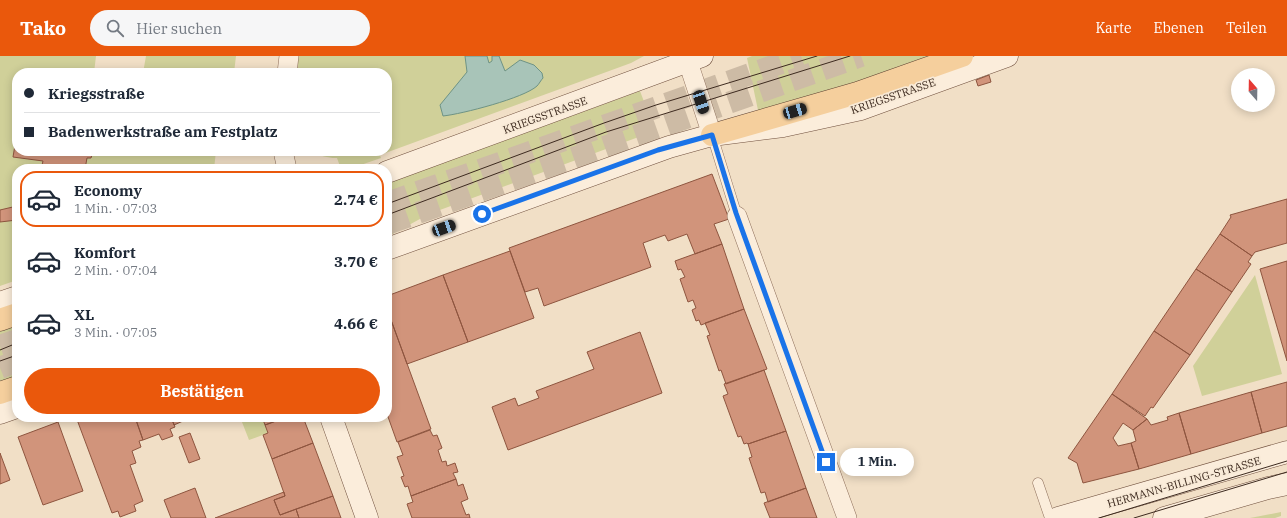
<!DOCTYPE html>
<html lang="de">
<meta charset="utf-8">
<style>
body{margin:0;font-family:"IBM Plex Serif",serif;background:#f6f6f7;color:#1f2937;height:100vh;display:flex;flex-direction:column;font-size:15px;white-space:nowrap}
*{box-sizing:border-box;margin:0}
p{font-size:13px;color:#747a83}
.icon{flex:none;width:22px;height:22px;fill:none;stroke:currentColor;stroke-width:2;stroke-linecap:round;stroke-linejoin:round}
.map{position:relative;flex:1;overflow:hidden}
.drawer{position:absolute;left:12px;top:108px;width:380px;height:258px;display:flex;flex-direction:column;background:#fff;border-radius:16px;box-shadow:0 2px 10px #0003}
.drawer>*{flex:none}
.banner{position:absolute;left:12px;top:12px;width:380px;height:88px;border-radius:16px;box-shadow:0 2px 10px #0003;display:grid;align-content:center;height:88px;padding:0 12px;background:#fff}
.needle{width:26px;rotate:340deg}
.controls{position:absolute;left:1231px;top:12px;display:grid;gap:8px}
.controls a{display:grid;place-items:center;width:44px;height:44px;border-radius:50%;background:#fff;box-shadow:0 2px 10px #0003;font-size:20px}
.end{position:absolute;width:18px;height:18px;margin:-9px;border:5px solid #1a73e8;background:#fff;box-shadow:0 0 0 2px #fff}
.from{border-radius:50%}
.bubble{position:absolute;height:28px;border-radius:14px;background:#fff;box-shadow:0 2px 10px #0003;font-size:13px;font-weight:700;line-height:28px;text-align:center}
.car{position:absolute;width:12px;height:24px;margin:-12px -6px;border-radius:5px;box-shadow:0 0 3px 1px #0007;background:linear-gradient(#222 24%,#8ab4d8 0 40%,#222 0 76%,#8ab4d8 0 86%,#222 0)}
.banner b{display:flex;align-items:center;gap:14px;height:38px;font-size:15px}
.banner b+b{border-top:1px solid #e0e1e3}
.banner i{width:10px;height:10px;background:#1f2937}
ul{padding:7px 0 0;list-style:none}
li{display:flex;align-items:center;gap:12px;height:56px;margin:0 8px 6px;padding:0 4px;border:2px solid transparent;border-radius:16px}
li div{flex:1}
li b{display:block;font-size:15px}
li em{font-style:normal;font-weight:700}
li.on{border-color:#ea580c}
li>.icon{width:36px;height:36px;stroke-width:1.5}
.cta{display:flex;gap:8px;margin-top:auto;padding:8px 12px}
.cta a{flex:1;height:46px;border-radius:24px;background:#ea580c;color:#fff;font-size:16px;font-weight:700;line-height:46px;text-align:center}
header{display:flex;align-items:center;gap:24px;box-sizing:border-box;height:56px;padding:0 20px;background:#ea580c;color:#fff}
header strong{font-size:19px}
nav{display:flex;gap:22px;margin-inline-start:auto;font-size:14px}
.search{width:280px;height:36px;background:#f6f6f7;display:flex;align-items:center;gap:10px;box-sizing:border-box;padding:0 14px;border-radius:22px;color:#747a83;font-size:15px}
.map>svg:first-child{display:block}
</style>
<header>
<strong>Tako</strong>
<div class="search"><svg class="icon" aria-label="search" viewBox="0 0 24 24"><circle cx="10" cy="10" r="6"/><path d="M15 15l6 6"/></svg>Hier suchen</div>
<nav><a>Karte</a><a>Ebenen</a><a>Teilen</a></nav>
</header>
<div class="map">
<svg width="1287" height="462" viewBox="0 0 1287 462">
<rect width="100%" height="100%" fill="#f1dfc6"/>
<!-- green -->
<path fill="#d0d099" d="M0,0h96l-2,17h-77v78h199l-2,18h-197v111l-17,6z
M146,0h90l-2,17h-91z
M298,0h346l-13,7 -251,92 1,3 -32,11h-8l-4,-11c-14,0 -24,-7 -37,-5v-2h87v-78h-90z
M752,0h182l-175,59 -12,-57z
M640,35l15,40 -226,83 -42,23v-54z
M1255,219l27,99 -80,22 -9,-30z
M17,266v56l-17,6v-55z
M240,361h23l5,16 -19,7z
M1281,456v4l-6,2h-25z"/>
<!-- water -->
<path fill="#a8c4b8" stroke="#6e9385" d="M465,0h22l2,7 3,-2v-5h7l6,15 15,-11 14,5 8,8 1,5c-2,2 -4,6 -6,8 -13,12 -75,28 -94,30l-3,-11 27,-33z"/>
<!-- building -->
<path fill="#d1947b" stroke="#8e553f" d="M989,19l2,7 -13,4 -2,-6z
M17,77v18h76l-2,7h-4l-2,11 -17,-2 -1,2h-26l2,-8 -30,-4z
M712,118l17,45 -15,5 8,20 -27,10 -8,-20 -19,7 -3,-6 -22,8 8,24 -107,39 -6,-18 -13,4 -16,-44z
M1287,143v44l-32,9 -3,4 -32,-22 11,-17 -1,-2z
M17,150v14l-17,2v-12z
M1220,178l32,22 -4,6 3,2 -19,28 -36,-23z
M722,188l22,65 -43,16 -2,-5 -3,1 -4,-11 4,-2 -3,-8 -5,2 -8,-23 5,-2 -4,-8 -3,1 -3,-9z
M510,195l24,67 -66,24 -25,-67z
M1287,205v100l-27,-92z
M1196,213l36,23 -42,63 -36,-24z
M443,219l25,67 -61,22 -20,-55v-13z
M387,253l44,120 -34,13 -10,-28z
M744,253l23,60 -41,15 -5,-14 -2,1 -12,-35 3,-1 -5,-12z
M1154,275l36,24 -37,53 -2,-1 -6,9 -33,-22z
M640,276l22,61 -154,57 -16,-43 23,-9 3,8 21,-8 -3,-7 58,-22 -7,-17z
M764,314l22,61 -38,13 -1,-1 -3,1 -3,-8 -3,1 -15,-41 5,-2 -4,-10z
M1287,326v44l-25,7 -11,-41z
M1251,336l11,41 -71,21 -12,-41z
M1112,338l35,25 -14,11 -10,-7 -10,15 5,8 13,-3 8,26 -56,14 -6,-20 -9,-5z
M1179,357l12,41 -52,15 -8,-26 5,-2 -3,-11 14,-11 4,6 17,-5 -1,-3z
M76,361h59l8,23 -4,1 2,6 -9,4 4,12 -6,2 13,36 -9,4 2,6 -16,6 -2,-6 -6,2z
M135,361h36l4,10 -5,2 3,7 -11,4 -3,-6 -16,6z
M171,361h13l-2,1 1,3 -9,4z
M262,361h25l-22,8z
M287,361h16l10,26 -41,16 -9,-24 5,-2 -3,-8z
M58,366l25,69 -40,14 -25,-68z
M430,374l3,6 4,-1 5,13 -4,2 4,12 4,-1 1,5 8,-3 3,9 -5,1 3,6 -45,17 -3,-10 -3,1 -4,-10 3,-1 -7,-19 6,-2 -5,-13z
M786,375l20,57 -38,14 -3,-10 -4,1 -12,-35 3,-1 -4,-13z
M190,377l10,26 -11,4 -10,-26z
M313,387l20,53 -53,19 -6,-15 11,-4 -13,-37z
M0,397l10,27 -10,4z
M456,423l2,7 5,-2 5,15 -7,3 5,13 3,-1 1,4h-58l-5,-14 6,-2 -2,-6z
M195,432l11,30h-35l-7,-18z
M806,432l11,30h-47l-6,-15z
M284,436l1,4 -11,4 6,15 16,-6 3,9h-84z
M333,440l8,22h-42l-3,-9z"/>
<g fill="none" stroke-linecap="round" stroke-linejoin="round">
<!-- primary-tunnel -->
<path stroke="#cdbba5" stroke-width="22" stroke-dasharray="22 11" stroke-linecap="butt" d="M387,147l414,-147
M387,168l474,-168
M0,290l17,-6
M0,312l17,-7"/>
<!-- lane casing -->
<g stroke="#8e6f5b" stroke-width="11">
<path id="lane" d="M712,79l25,81
M1038,427l12,35"/>
</g>
<!-- street casing -->
<g stroke="#8e6f5b" stroke-width="20">
<path id="street" d="M688,0v6l24,73
M287,17l2,-17
M283,95l4,18
M737,160l110,302"/>
</g>
<!-- secondary casing -->
<g stroke="#70503e" stroke-width="23">
<path id="secondary" d="M387,116l315,-116
M387,193l282,-102 43,-12 71,-9 78,-17 146,-53
M0,247l17,-6
M0,357l17,-6
M331,361l36,101
M1058,462l229,-66
M1164,462l104,-30 19,-4"/>
</g>
<!-- primary casing -->
<g stroke="#5b3e2f" stroke-width="23">
<path id="primary" d="M712,79l145,-42 105,-37
M0,264l17,-6
M0,337l17,-6"/>
</g>
<!-- lane -->
<use href="#lane" stroke="#fbeddb" stroke-width="10"/>
<!-- street -->
<use href="#street" stroke="#fbeddb" stroke-width="19"/>
<!-- secondary -->
<use href="#secondary" stroke="#fbeddb" stroke-width="22"/>
<!-- primary -->
<use href="#primary" stroke="#f5cf9d" stroke-width="22"/>
<!-- tram -->
<path stroke="#3d2a1f" stroke-width="1" d="M387,148l217,-81 52,-18 161,-49
M387,159l219,-83 244,-76
M0,294l17,-7
M0,305l17,-6
M1099,462l188,-57
M1134,462l153,-46"/>
</g>
<g fill="none" stroke-linecap="round" stroke-linejoin="round">
<!-- route -->
<path stroke="#1a73e8" stroke-width="5" d="M482,158l176,-64 54,-15 24,78 90,249"/>
</g>
<g text-anchor="middle" dominant-baseline="central" stroke-width="3.5" stroke-linejoin="round" paint-order="stroke">
<!-- street labels -->
<g font-size="11" fill="#3d2a1f" stroke="#f8ead7">
<text transform="translate(893 40) rotate(-19)">KRIEGSSTRASSE</text>
<text transform="translate(545 59) rotate(-20)">KRIEGSSTRASSE</text>
<text transform="translate(1184 426) rotate(-16)">HERMANN-BILLING-STRASSE</text>
</g>
</g>
</svg>
<div class="controls">
<a><svg class="needle" viewBox="-14 -14 28 28"><path d="M0-13l5 13h-10z" fill="#e53935"/><path d="M0 13l5-13h-10z" fill="#747a83"/></svg></a>
</div>
<i class="end from" style="left:482px;top:158px"></i>
<i class="end" style="left:826px;top:406px"></i>
<div class="bubble" style="left:840px;top:392px;width:74px">1 Min.</div>
<i class="car" style="left:701px;top:46px;rotate:162deg"></i>
<i class="car" style="left:795px;top:55px;rotate:74deg"></i>
<i class="car" style="left:444px;top:172px;rotate:70deg"></i>
<div class="banner">
<b><i class="from"></i>Kriegsstraße</b>
<b><i></i>Badenwerkstraße am Festplatz</b>
</div>
<section class="drawer">
<ul>
<li class="on"><svg class="icon" aria-label="car" viewBox="0 0 24 24"><path d="M5 17H2v-5l4-1 3-4h7l3 4 3 1v5h-3M9 17h6M6 11h13"/><circle cx="7" cy="17" r="2"/><circle cx="17" cy="17" r="2"/></svg><div><b>Economy</b><p>1 Min. · 07:03</p></div><em>2.74 €</em></li>
<li><svg class="icon" aria-label="car" viewBox="0 0 24 24"><path d="M5 17H2v-5l4-1 3-4h7l3 4 3 1v5h-3M9 17h6M6 11h13"/><circle cx="7" cy="17" r="2"/><circle cx="17" cy="17" r="2"/></svg><div><b>Komfort</b><p>2 Min. · 07:04</p></div><em>3.70 €</em></li>
<li><svg class="icon" aria-label="car" viewBox="0 0 24 24"><path d="M5 17H2v-5l4-1 3-4h7l3 4 3 1v5h-3M9 17h6M6 11h13"/><circle cx="7" cy="17" r="2"/><circle cx="17" cy="17" r="2"/></svg><div><b>XL</b><p>3 Min. · 07:05</p></div><em>4.66 €</em></li>
</ul>
<div class="cta"><a>Bestätigen</a></div>
</section>
</div>
